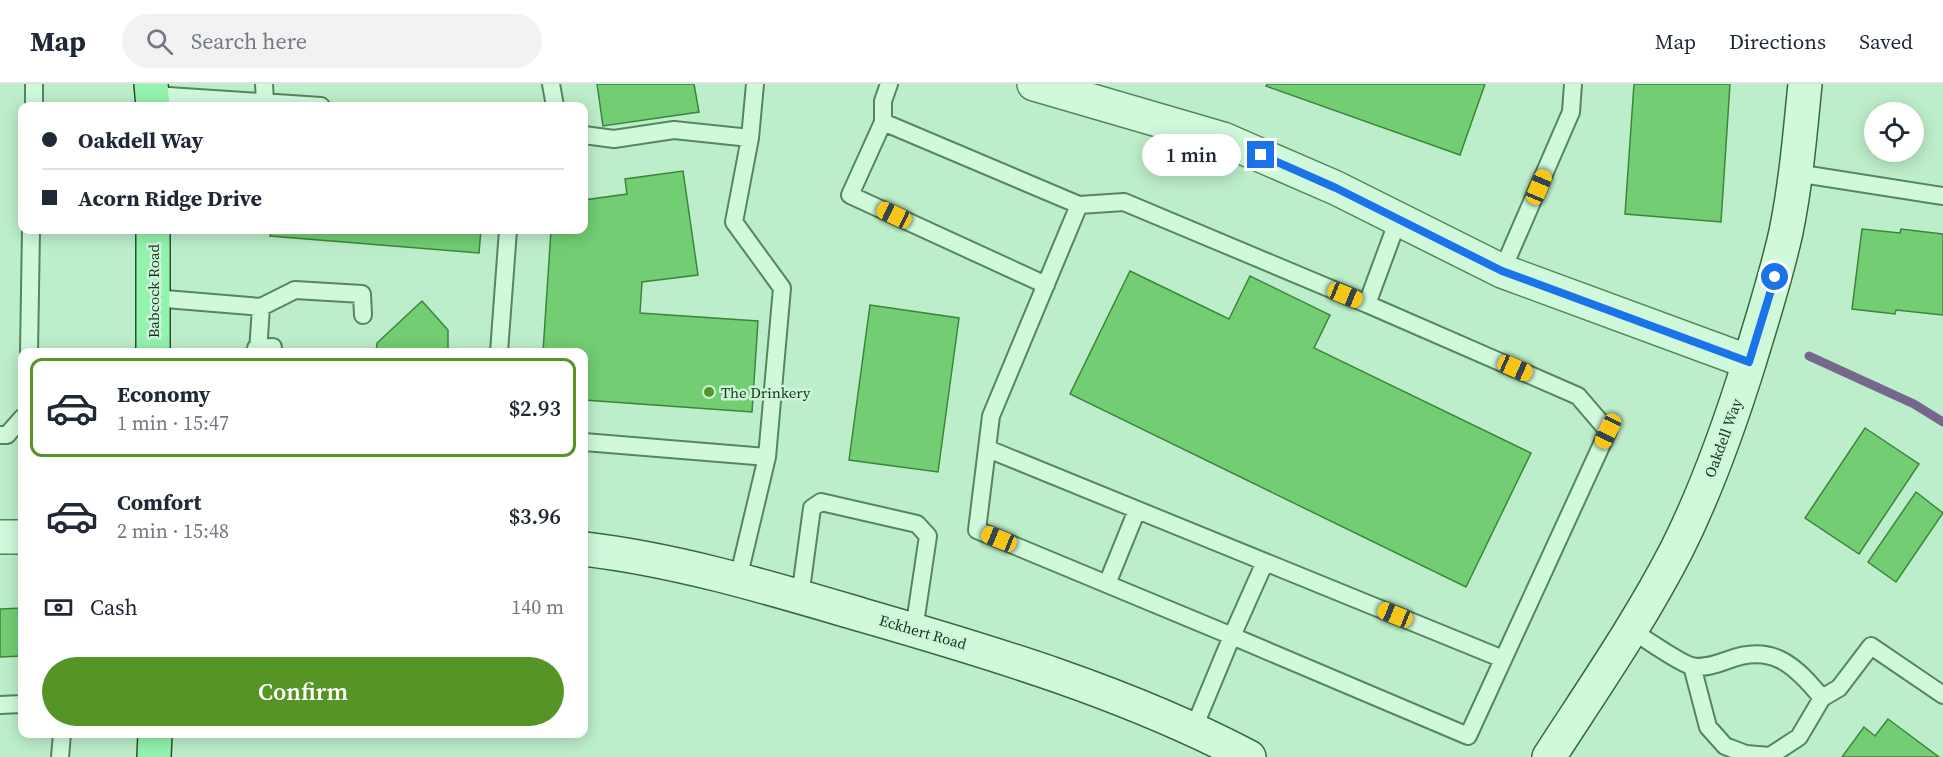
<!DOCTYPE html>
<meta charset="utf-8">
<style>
body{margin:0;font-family:"Source Serif 4",serif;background:#f2f2f3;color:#1f2937;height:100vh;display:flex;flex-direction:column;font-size:22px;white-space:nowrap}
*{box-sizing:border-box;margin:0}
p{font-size:20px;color:#747a83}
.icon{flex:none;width:33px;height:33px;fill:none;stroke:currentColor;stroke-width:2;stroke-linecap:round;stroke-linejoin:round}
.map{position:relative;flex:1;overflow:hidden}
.details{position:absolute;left:18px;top:264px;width:570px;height:390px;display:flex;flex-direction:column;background:#fff;border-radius:12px;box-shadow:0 3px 15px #0003}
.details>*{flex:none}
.top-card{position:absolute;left:18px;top:18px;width:570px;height:132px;border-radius:12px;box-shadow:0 3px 15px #0003;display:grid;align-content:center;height:132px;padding:0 24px;background:#fff}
.fabs{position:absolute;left:1864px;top:18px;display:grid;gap:12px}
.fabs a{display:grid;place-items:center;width:60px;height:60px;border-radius:50%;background:#fff;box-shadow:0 3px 15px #0003;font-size:30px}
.end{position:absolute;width:27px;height:27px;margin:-14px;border:8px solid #1a73e8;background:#fff;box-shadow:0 0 0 3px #fff}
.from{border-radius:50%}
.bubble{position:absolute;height:42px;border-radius:21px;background:#fff;box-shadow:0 3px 15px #0003;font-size:20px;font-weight:600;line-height:42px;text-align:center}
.car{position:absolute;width:18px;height:36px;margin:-18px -9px;border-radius:8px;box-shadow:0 0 4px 2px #0007;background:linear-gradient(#f5c518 24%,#345 0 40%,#f5c518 0 76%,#345 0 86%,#f5c518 0)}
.top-card b{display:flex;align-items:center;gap:21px;height:57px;font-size:22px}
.top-card b+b{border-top:2px solid #e0e1e3}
.top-card i{width:15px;height:15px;background:#1f2937}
ul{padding:10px 0 0;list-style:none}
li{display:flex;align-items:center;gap:18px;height:99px;margin:0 12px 9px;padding:0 12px;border:3px solid transparent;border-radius:12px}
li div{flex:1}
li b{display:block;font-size:22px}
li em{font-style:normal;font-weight:600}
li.selected{border-color:#549526}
li>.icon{width:54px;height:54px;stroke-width:1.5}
.pay{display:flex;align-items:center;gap:15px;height:66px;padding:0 24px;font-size:22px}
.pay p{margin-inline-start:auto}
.primary-button{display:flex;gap:12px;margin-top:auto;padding:12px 24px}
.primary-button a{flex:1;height:69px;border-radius:36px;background:#549526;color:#fff;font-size:24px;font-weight:600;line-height:69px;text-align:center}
header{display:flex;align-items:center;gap:36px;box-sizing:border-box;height:84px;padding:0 30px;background:#fff;border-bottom:2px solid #e0e1e3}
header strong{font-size:28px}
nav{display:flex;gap:33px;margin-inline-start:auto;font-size:21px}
.search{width:420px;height:54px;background:#f2f2f3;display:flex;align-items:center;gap:15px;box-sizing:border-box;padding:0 21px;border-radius:33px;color:#747a83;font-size:22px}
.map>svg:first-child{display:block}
</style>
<header>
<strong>Map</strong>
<div class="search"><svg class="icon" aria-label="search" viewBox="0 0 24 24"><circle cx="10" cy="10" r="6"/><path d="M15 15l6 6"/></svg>Search here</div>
<nav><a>Map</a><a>Directions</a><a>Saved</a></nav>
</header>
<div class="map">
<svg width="1943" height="673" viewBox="0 0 1943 673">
<rect width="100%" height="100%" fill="#bdeecb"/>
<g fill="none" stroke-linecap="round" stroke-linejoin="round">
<!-- stream -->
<path stroke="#75688c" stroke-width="9" d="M1809,272l105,48 29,18"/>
</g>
<!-- building -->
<path fill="#72cd73" stroke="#3d853c" stroke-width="1.5" d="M597,0h97l5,28 -96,14z
M1267,0h218l-25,71 -194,-69z
M1634,0h96l-9,138 -96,-8z
M683,87l15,104 -56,7 -2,31 118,8 -6,91 -168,-12v-48h-41l8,-122h33v-30l43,-6 -2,-15z
M1862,145l38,4 1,-4 42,5v81l-47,-5 -1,4 -43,-5z
M271,146h210l-2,23 -209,-17z
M1130,187l99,48 21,-43 80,39 -16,33 217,105 -65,134 -396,-193z
M422,217l26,29v22h-72l1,-9z
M870,221l89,13 -21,154 -89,-12z
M1865,344l54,36 -60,90 -54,-36z
M1916,408l27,21 -47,69 -28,-20z
M22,524v48l-22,1v-48z
M1888,635l51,38h-97l22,-30 11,9z"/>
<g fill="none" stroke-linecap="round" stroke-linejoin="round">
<!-- lane casing -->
<g stroke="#56865c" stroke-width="20">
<path id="lane" d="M264,0l1,18
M551,0l4,22
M153,11l168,11
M34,22v-22
M883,38v-21l6,-17
M584,51l30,4 60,-9 76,8
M1796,89l147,23
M1502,187l69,-159 2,-28
M1046,201l-196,-90 33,-73 196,83
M153,214l108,9 -3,45
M261,223l34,-17 67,4 1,21
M256,264l17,-1
M29,268l2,-122
M499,268l9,-122
M0,351h7l15,-17
M584,358l183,15
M988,365l515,210
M1265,478l-33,74 -255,-106 14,-114 88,-211 45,-3 243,102
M738,495l29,-122 15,-169 -48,-66 16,-84 5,-54
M1107,500l30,-74
M800,513l12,-89 9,-6 96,22 11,12 -14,94
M1631,546c15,9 45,31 60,36 12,3 26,-2 37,-6 44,-17 67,5 94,38
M1692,582l16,61 17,19 21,8 24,2 29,-19 23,-39 17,-10 32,-42 72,49
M0,621l22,-1
M1193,646l39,-94 236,100 140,-305 -30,-35 -211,-92 31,-84
M60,673l2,-23"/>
</g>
<!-- street casing -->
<g stroke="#56865c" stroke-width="36">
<path id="street" d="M1034,0l189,55 113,49 166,83 247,91
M0,453h22"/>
</g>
<!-- secondary casing -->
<g stroke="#3a673e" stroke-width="36">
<path id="secondary" d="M584,465c94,11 186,39 278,66 132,38 265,78 387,142
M1549,673c44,-68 91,-136 128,-208 30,-60 52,-122 72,-186 13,-43 27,-86 37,-131 10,-49 14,-98 19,-148"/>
</g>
<!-- primary casing -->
<g stroke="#2b532d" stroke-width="36">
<path id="primary" d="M151,0l2,22
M153,146v122
M154,673l1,-23"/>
</g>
<!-- lane -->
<use href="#lane" stroke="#d0f9dc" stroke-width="16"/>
<!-- street -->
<use href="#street" stroke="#d0f9dc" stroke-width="33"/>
<!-- secondary -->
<use href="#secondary" stroke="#d0f9dc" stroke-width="33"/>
<!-- primary -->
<use href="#primary" stroke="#93f3ae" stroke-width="33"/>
</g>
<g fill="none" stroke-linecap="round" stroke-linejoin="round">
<!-- route -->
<path stroke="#1a73e8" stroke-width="8" d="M1261,71l75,33 166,83 247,91 26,-85"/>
</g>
<!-- markers -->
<circle fill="#549526" stroke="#cdf5d9" stroke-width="2" cx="709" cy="308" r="6"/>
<g text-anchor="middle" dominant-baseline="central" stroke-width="5" stroke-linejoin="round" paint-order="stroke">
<!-- street labels -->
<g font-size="15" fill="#1b351d" stroke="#cdf5d9">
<text transform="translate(153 207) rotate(-90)">Babcock Road</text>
<text transform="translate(1723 354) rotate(-70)">Oakdell Way</text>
<text transform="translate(923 548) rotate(16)">Eckhert Road</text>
</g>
<!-- poi labels -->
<g font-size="15" fill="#1b351d" stroke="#cdf5d9" text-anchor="start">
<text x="721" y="308">The Drinkery</text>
</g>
</g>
</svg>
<div class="fabs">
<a><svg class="icon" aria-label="locate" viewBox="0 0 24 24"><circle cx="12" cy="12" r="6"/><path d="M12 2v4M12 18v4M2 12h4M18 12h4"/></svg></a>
</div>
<i class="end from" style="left:1775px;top:193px"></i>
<i class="end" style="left:1261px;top:71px"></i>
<div class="bubble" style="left:1142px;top:50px;width:99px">1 min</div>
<i class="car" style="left:1539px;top:103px;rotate:23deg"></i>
<i class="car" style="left:894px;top:131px;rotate:295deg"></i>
<i class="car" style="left:1345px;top:211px;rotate:112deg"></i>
<i class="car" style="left:1515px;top:284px;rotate:114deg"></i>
<i class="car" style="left:1608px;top:347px;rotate:205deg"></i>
<i class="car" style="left:999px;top:455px;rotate:292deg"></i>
<i class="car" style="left:1395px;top:531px;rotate:292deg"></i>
<div class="top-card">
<b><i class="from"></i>Oakdell Way</b>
<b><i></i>Acorn Ridge Drive</b>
</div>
<section class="details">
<ul>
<li class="selected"><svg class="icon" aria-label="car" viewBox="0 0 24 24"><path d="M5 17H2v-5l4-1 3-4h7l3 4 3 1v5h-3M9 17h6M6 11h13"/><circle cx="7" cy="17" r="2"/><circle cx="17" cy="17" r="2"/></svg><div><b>Economy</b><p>1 min · 15:47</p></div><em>$2.93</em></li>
<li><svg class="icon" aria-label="car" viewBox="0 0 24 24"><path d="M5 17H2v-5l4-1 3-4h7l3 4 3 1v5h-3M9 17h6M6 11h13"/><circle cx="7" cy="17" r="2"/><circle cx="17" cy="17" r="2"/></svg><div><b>Comfort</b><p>2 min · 15:48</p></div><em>$3.96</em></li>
</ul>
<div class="pay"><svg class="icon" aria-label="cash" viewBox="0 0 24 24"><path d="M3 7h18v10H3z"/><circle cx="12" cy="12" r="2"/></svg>Cash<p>140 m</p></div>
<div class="primary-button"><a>Confirm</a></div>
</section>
</div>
